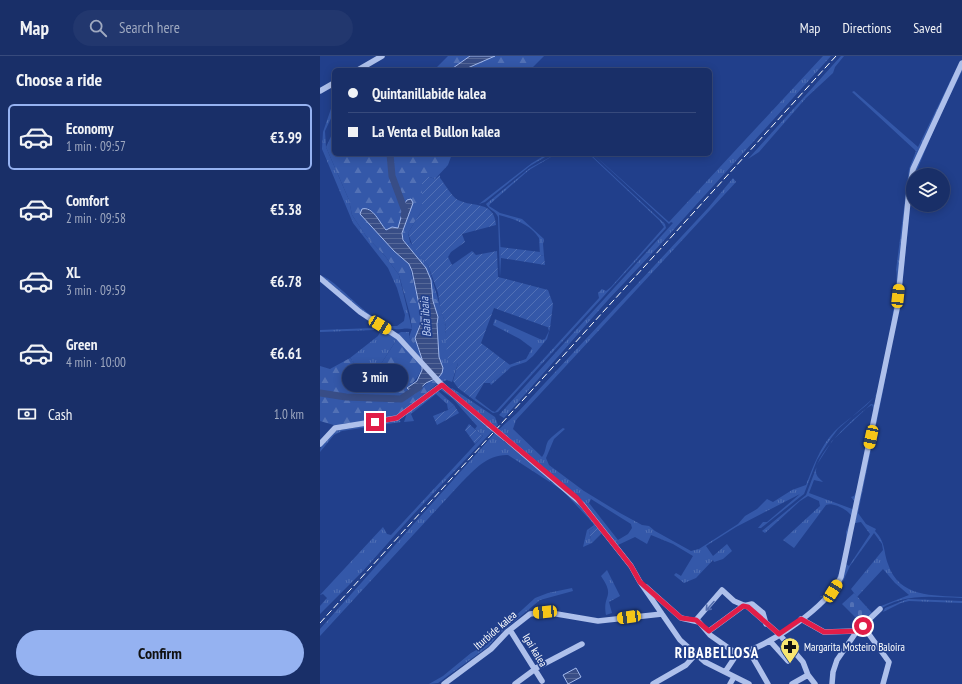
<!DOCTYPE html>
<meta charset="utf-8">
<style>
body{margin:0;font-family:"PT Sans Narrow",sans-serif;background:#22376e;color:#f1f3f6;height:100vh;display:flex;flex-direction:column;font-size:15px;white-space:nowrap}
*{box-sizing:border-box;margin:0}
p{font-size:13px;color:#9fa9c0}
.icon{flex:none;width:22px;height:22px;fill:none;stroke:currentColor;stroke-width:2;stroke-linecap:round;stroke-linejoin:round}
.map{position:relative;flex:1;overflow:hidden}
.panel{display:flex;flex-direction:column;background:#192f68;width:320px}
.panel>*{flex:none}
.hud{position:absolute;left:12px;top:12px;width:380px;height:88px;border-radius:6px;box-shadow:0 2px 10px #0003,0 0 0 1px #374a7c;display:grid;align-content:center;height:88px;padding:0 16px;background:#192f68}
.fabs{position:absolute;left:586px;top:112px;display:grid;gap:8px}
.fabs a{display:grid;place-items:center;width:44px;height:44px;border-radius:50%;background:#192f68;box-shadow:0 2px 10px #0003,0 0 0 1px #374a7c;font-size:20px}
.end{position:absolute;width:18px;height:18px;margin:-9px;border:5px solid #e11d48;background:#fff;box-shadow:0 0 0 2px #fff}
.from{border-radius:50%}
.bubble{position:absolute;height:28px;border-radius:14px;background:#192f68;box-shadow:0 2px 10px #0003,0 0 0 1px #374a7c;font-size:13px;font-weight:700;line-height:28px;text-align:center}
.car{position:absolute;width:12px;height:24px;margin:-12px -6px;border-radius:5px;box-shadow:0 0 3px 1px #0007;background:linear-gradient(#f5c518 24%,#345 0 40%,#f5c518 0 76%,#345 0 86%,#f5c518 0)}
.hud b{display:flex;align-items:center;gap:14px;height:38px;font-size:15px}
.hud b+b{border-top:1px solid #374a7c}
.hud i{width:10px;height:10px;background:#f1f3f6}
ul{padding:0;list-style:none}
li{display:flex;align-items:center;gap:12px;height:66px;margin:0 8px 6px;padding:0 8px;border:2px solid transparent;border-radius:6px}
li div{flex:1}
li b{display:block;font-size:15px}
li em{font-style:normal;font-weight:700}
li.current{border-color:#95b2f1}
li>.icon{width:36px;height:36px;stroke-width:1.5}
h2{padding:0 16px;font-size:18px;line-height:48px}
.pay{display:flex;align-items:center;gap:10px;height:44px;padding:0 16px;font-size:15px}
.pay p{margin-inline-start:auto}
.primary-button{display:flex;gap:8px;margin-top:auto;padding:8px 16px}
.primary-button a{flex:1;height:46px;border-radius:24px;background:#95b2f1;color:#111;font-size:16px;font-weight:700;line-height:46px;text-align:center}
header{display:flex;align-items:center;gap:24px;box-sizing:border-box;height:56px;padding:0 20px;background:#192f68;border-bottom:1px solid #374a7c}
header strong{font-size:19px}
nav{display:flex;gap:22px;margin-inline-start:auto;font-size:14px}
.search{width:280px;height:36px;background:#22376e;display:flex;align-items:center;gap:10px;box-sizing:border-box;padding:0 14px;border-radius:22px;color:#9fa9c0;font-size:15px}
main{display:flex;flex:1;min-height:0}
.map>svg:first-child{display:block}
</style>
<header>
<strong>Map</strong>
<div class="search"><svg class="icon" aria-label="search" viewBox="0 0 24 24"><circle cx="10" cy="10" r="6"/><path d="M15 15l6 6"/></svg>Search here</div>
<nav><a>Map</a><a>Directions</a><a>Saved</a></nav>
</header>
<main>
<section class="panel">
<h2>Choose a ride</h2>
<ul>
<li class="current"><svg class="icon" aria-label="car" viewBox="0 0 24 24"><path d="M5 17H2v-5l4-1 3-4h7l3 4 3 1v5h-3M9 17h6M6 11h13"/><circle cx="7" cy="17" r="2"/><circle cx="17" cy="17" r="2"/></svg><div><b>Economy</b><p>1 min · 09:57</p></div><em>€3.99</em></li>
<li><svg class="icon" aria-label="car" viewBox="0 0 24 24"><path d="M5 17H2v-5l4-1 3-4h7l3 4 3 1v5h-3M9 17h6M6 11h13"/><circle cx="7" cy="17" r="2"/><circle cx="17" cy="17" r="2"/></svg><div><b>Comfort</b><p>2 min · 09:58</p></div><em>€5.38</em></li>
<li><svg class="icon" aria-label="car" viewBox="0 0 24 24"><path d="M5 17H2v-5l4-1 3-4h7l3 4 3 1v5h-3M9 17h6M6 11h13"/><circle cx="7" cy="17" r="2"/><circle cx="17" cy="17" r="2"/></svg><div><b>XL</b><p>3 min · 09:59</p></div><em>€6.78</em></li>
<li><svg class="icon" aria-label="car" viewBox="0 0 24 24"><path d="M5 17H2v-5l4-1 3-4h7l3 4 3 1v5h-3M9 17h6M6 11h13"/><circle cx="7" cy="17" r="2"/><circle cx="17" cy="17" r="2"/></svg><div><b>Green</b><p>4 min · 10:00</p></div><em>€6.61</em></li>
</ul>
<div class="pay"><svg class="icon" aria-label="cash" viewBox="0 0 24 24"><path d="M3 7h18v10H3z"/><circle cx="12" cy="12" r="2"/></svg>Cash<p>1.0 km</p></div>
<div class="primary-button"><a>Confirm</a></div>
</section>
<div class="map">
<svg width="642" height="628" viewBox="0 0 642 628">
<defs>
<pattern id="grass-tufts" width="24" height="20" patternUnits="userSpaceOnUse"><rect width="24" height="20" fill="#3458a9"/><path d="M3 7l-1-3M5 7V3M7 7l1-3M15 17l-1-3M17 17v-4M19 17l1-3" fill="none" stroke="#5271b6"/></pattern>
<pattern id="forest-firs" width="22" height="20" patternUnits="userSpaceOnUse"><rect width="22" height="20" fill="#3458a9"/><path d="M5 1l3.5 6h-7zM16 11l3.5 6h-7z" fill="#5271b6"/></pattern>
<pattern id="cemetery-stones" width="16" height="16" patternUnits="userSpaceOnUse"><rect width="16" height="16" fill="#3458a9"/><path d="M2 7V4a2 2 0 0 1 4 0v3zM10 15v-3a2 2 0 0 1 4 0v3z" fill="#5271b6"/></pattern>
<pattern id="garden-furrows" width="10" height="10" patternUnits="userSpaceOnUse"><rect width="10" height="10" fill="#3458a9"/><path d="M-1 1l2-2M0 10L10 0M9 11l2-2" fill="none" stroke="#5271b6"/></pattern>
<pattern id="water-rules" width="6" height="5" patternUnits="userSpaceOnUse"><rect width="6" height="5" fill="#384d86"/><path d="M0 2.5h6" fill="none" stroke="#566898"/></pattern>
</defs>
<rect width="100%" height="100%" fill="#213f8b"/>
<!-- grass -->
<path fill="url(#grass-tufts)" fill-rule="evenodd" d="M503,0h8l-174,192 -49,52 -104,118 -5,-3 174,-192 -2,-1 -2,2 -76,-70 76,68z
M521,0h3l-9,11 -2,6 -27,25 -47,54 -11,7z
M642,1l-50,110 -15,130 -19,97 -40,35 -9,12 -12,19 -13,34 -4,3 -39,31h-3l5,-6h4l33,-28 -64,33 -30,19 7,10 14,-12 5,7 -9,8 -9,3 -1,-2 -17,18 -12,5 -10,-8 2,-2 5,3 12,-20 -20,-12 -22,-9 -4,9 -12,-7 -17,8 -38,-47 -76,-63 -3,4 50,40 -1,3 11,5 17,15 18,24 -7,5 3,12 -9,4 4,-17 7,-5 -2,-3 -30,-32 -54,-35c-20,-1 -33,14 -46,27l-142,154v-7l175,-196 22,-20 192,-206 24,-29 3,4 -220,238 -3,9 29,28c4,-5 3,-10 6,-16 4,-5 10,-9 15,-13l2,1 -11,10 -8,19 3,7 35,26 36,22 22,12 7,1 6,5 36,20 8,-2 39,-25 7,-8 12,-7 10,-10 6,3 19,-12 14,-5c7,-18 14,-38 28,-53 10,-11 37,-27 43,-39 6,-14 23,-111 19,-123l13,-101 7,-18 -64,-59 2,-1 64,56zM271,443l40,25 1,4 -4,6 -10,6 -29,-37z
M642,10v5l-25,51 -22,53h-2l-11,113 -19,103 -25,122 8,11 10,5 -1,2c11,12 8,19 13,33 11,34 45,31 74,33v1c-34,-1 -60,-6 -89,16l-1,-1 9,-7 28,-11 -14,-12 -12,-14 -26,28 -6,-8 32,-39 -1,-6 -8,-11 -24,33 -12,26 -2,-3 10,-25 3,2 21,-32 -9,-12 -6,1 33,-165 24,-182z
M14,44v12l-9,19 1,16 23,53 3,15 14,21 19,20 14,19 13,54c-7,-2 -15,2 -22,-1 -27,-10 -46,-36 -70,-52 13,-2 53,53 77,50l7,-5 1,-6 -8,-27 -9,-20 -35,-45 -31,-74 1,-17z
M227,98h3l-20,12 -45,36 -6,2 53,-41z
M236,98l-27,16 -39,34 -1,2 11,7 22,6 22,20 -1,5 1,12 -4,-1 -1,-17c-9,-14 -25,-19 -40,-23l2,43 -1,19 -2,-60c-2,-6 -9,-7 -12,-13l44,-36z
M269,98h1l75,70 1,4 -168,184 -5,1 -19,-13 1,-2 17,13 3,1 2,-2 102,-112 -1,-5 4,-4 4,2 5,-4 53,-60 -4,-6z
M90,186l18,23 10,34h-5c-2,-22 -11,-39 -26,-54z
M0,224l77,59 -16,25 -14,14 -17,-20 28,-22 3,-6 -61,-48z
M175,263l47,21 3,-1 4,-8 -1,-3h2l-3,11 -14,17 -7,6 -15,5 -20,18 -1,-2 19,-18 17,-6 6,-11 -12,-9 -27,-14z
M121,265l5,5 -1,8 13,29 -6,19 -5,-2 -5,2 -4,-5 5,-9 -4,-11 -2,-33z
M54,272v2l-54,2v-2z
M81,276h8v5l4,6 3,-1 6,17 -25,-25z
M122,332l47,40 -38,-39 1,-1 43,29 3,8 -86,91 -49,55 -43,43v-8l7,-8 -4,-4 -3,1 63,-68 4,7 4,1 92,-99 -8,-7 2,-3 -24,-27 -12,-9z
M116,333l18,16 -6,5 -1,-6 -11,-10 -25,20 3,7 -10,1 3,-9z
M551,348l4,1v2l-18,93 -2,2 -4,-5 3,-1 3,-6 17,-80 -2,-5c-15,8 -57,49 -56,67 0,4 4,7 7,10l-9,-2 -5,13 46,17c-6,27 -9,70 -31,89l-4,-3h4l10,-12 6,-13 6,-27v-12l6,-15c-3,-7 -19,-15 -26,-12l-32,43 -11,-8 37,-34 -1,-5 -11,-5 -8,5 -35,32 -3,-2 44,-36 12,-32 14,-22z
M79,364l2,2 -59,9 -8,4 -14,17c0,-9 8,-16 15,-21z
M287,514l13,26 -11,6 3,11 -6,2c-4,-21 10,-17 -5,-39z
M252,532l1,3 -33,9 -43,36 -8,10 -51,37 -9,1 14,-8 28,-23 16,-9 11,-12 37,-34 13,-5z
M588,543l54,2v2l-53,-2 -8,2 -18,9 2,-4z"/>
<!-- forest -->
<path fill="url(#forest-firs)" d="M128,0h22l-17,12 -19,2z
M175,0h49l-13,13 -4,1h-64z
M14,74v24h53v6l7,4 -2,-10h60l-4,11 -13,14 -5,-2 -8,17v16l-14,23 2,9 -3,3c-10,-12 0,-30 6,-42h-8l-7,25 -12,2 -15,-20 -4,-2 -7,6 34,37 15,13 12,50c0,10 -6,19 -5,28l-3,1 -4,-6 3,-8 -2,-14 -11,-40 -14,-19 -19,-20 -14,-21 -3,-15 -23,-53z
M113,243h5l8,27 -5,-4 -4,2 1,-7z
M77,283c21,21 36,24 11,49l6,6 19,-15h2l3,4 -32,27 -14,7 -55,9 -17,-5v-55l10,3 20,-11 17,20 14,-14z"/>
<!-- cemetery -->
<path fill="url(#cemetery-stones)" d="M534,537l19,21 -11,10 -20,-20z"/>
<!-- garden -->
<path fill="url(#garden-furrows)" d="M120,119v3c5,6 11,18 18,22 16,8 36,0 38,25l-34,9 3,8 -14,10 -3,5 4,8 20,-14 4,4 21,-4 1,26 50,13 5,14 -3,24 -56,-20 -13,35 29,22 -20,18h-6l-10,17 -16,-12 -5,-7 5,-18 -10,-1 -3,-28 1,-8 -6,-19 -2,-14 -10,-28 -15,-18 -5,-14 14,-23v-27l5,-7 8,3z
M180,191l40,5v3l4,1 1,9 -44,-7z
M134,349l5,8 -22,12 -4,-9 15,-6z
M149,368l14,12 -8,8 -10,-14z
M276,470l6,7 -10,10 -3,-12z"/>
<!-- water -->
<path fill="url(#water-rules)" stroke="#a2b9ed" d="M150,0h25l-32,14h-19l9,-2z
M91,143l2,4 -11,30 1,7 23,28 5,12 2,21 5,16 -1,7 2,33 4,11 -1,5 -3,4 -13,6 -12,11 -7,-6 10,-7 5,-11v-11l-7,-21 6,-15v-9l-9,-43 -3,-7 -15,-13 -34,-37 2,-5c11,-3 17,13 24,21l6,-3 6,1 7,-25 2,-3z
M256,612l5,9 -13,7 -5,-9z"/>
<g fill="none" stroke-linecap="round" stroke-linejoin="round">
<!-- river -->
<path stroke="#384d86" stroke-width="7" d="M70,98l2,22 13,35 -1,4
M0,337l26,4 55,2 18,-12"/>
<!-- minor -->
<path stroke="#aec0eb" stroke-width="5.5" d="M38,14l24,-14
M0,35l14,-8
M0,222l40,34 38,25 44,48 47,40
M185,382l77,66 49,62 9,16 40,58 25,22 44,22
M0,388l15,-16 62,-10 45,-33
M326,531l35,31 18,4 11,13 27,19
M481,563l23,13 33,-1 23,-22
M376,564l26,-30 12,11 14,6 31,27 24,28 5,13 7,9
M543,570l26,36 -6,22
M190,574l32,51
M389,575l34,-25 9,-2 11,9 3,11
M450,585l18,20
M429,595l19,33
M417,598c31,-6 91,-48 104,-77l56,-268 12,-118 4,-22 49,-106
M405,616l12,-18
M124,628l47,-35 16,-17 23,-18 15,-2 53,9 64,-7
M195,628l23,-17 44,-23
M333,628l33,-19 10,-11
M410,628l4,-7
M472,628l16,-9
M512,628l1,-12 4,-12 20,-29"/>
<!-- rail -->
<path stroke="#fff" stroke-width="1" stroke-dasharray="7 3" stroke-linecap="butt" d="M0,567l516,-567"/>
<!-- minor-bridge -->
<path stroke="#aec0eb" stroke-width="5.5" d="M169,369l16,13"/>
</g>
<!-- one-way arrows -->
<defs><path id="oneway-shaft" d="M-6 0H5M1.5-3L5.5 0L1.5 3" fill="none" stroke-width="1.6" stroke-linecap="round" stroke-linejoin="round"/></defs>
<use stroke="#526cad" href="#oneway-shaft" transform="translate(390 550) rotate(132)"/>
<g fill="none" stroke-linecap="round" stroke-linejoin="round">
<!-- route -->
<path stroke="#e11d48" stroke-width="5" d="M55,366l22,-4 45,-33 135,113 54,68 9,16 41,36 15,2 13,11 34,-25 5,1 31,27 22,-15 23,13 34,-1 5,-5"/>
</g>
<!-- icons -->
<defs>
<g id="pharmacy-pin" transform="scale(1)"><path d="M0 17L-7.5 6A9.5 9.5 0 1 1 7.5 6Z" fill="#f8e56f" stroke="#213f8b"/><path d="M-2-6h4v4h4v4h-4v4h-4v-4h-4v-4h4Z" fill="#111"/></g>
</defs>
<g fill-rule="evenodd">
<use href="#pharmacy-pin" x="470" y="591"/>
</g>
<g text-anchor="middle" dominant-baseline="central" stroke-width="3.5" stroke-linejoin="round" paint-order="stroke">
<!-- street labels -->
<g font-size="11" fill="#fff" stroke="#213f8b">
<text transform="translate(175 574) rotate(-41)">Iturbide kalea</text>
<text transform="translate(215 594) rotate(59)">Igai kalea</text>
</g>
<!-- poi labels -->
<g font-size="11" fill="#fff" stroke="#213f8b" text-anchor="start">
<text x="484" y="591">Margarita Mosteiro Baloira</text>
</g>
<!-- water labels -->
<g font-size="12" font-style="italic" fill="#bacbf2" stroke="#213f8b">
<text transform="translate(105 261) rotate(-94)">Baia ibaia</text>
</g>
<!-- district labels -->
<g font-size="15" font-weight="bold" letter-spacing="1" fill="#fff" stroke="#213f8b">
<text x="397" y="596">RIBABELLOSA</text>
</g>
</g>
</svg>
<div class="fabs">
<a><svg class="icon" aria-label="layers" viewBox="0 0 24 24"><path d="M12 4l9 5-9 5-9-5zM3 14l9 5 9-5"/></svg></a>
</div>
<i class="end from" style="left:543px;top:570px"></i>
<i class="end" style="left:55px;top:366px"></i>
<div class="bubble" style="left:22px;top:308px;width:66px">3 min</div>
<i class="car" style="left:578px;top:240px;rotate:6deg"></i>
<i class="car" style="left:60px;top:269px;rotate:121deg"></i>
<i class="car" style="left:551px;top:381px;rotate:192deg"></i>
<i class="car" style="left:513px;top:535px;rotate:32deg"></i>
<i class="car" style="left:225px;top:556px;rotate:264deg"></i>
<i class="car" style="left:309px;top:561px;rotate:262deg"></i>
<div class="hud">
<b><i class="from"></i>Quintanillabide kalea</b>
<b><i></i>La Venta el Bullon kalea</b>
</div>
</div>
</main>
